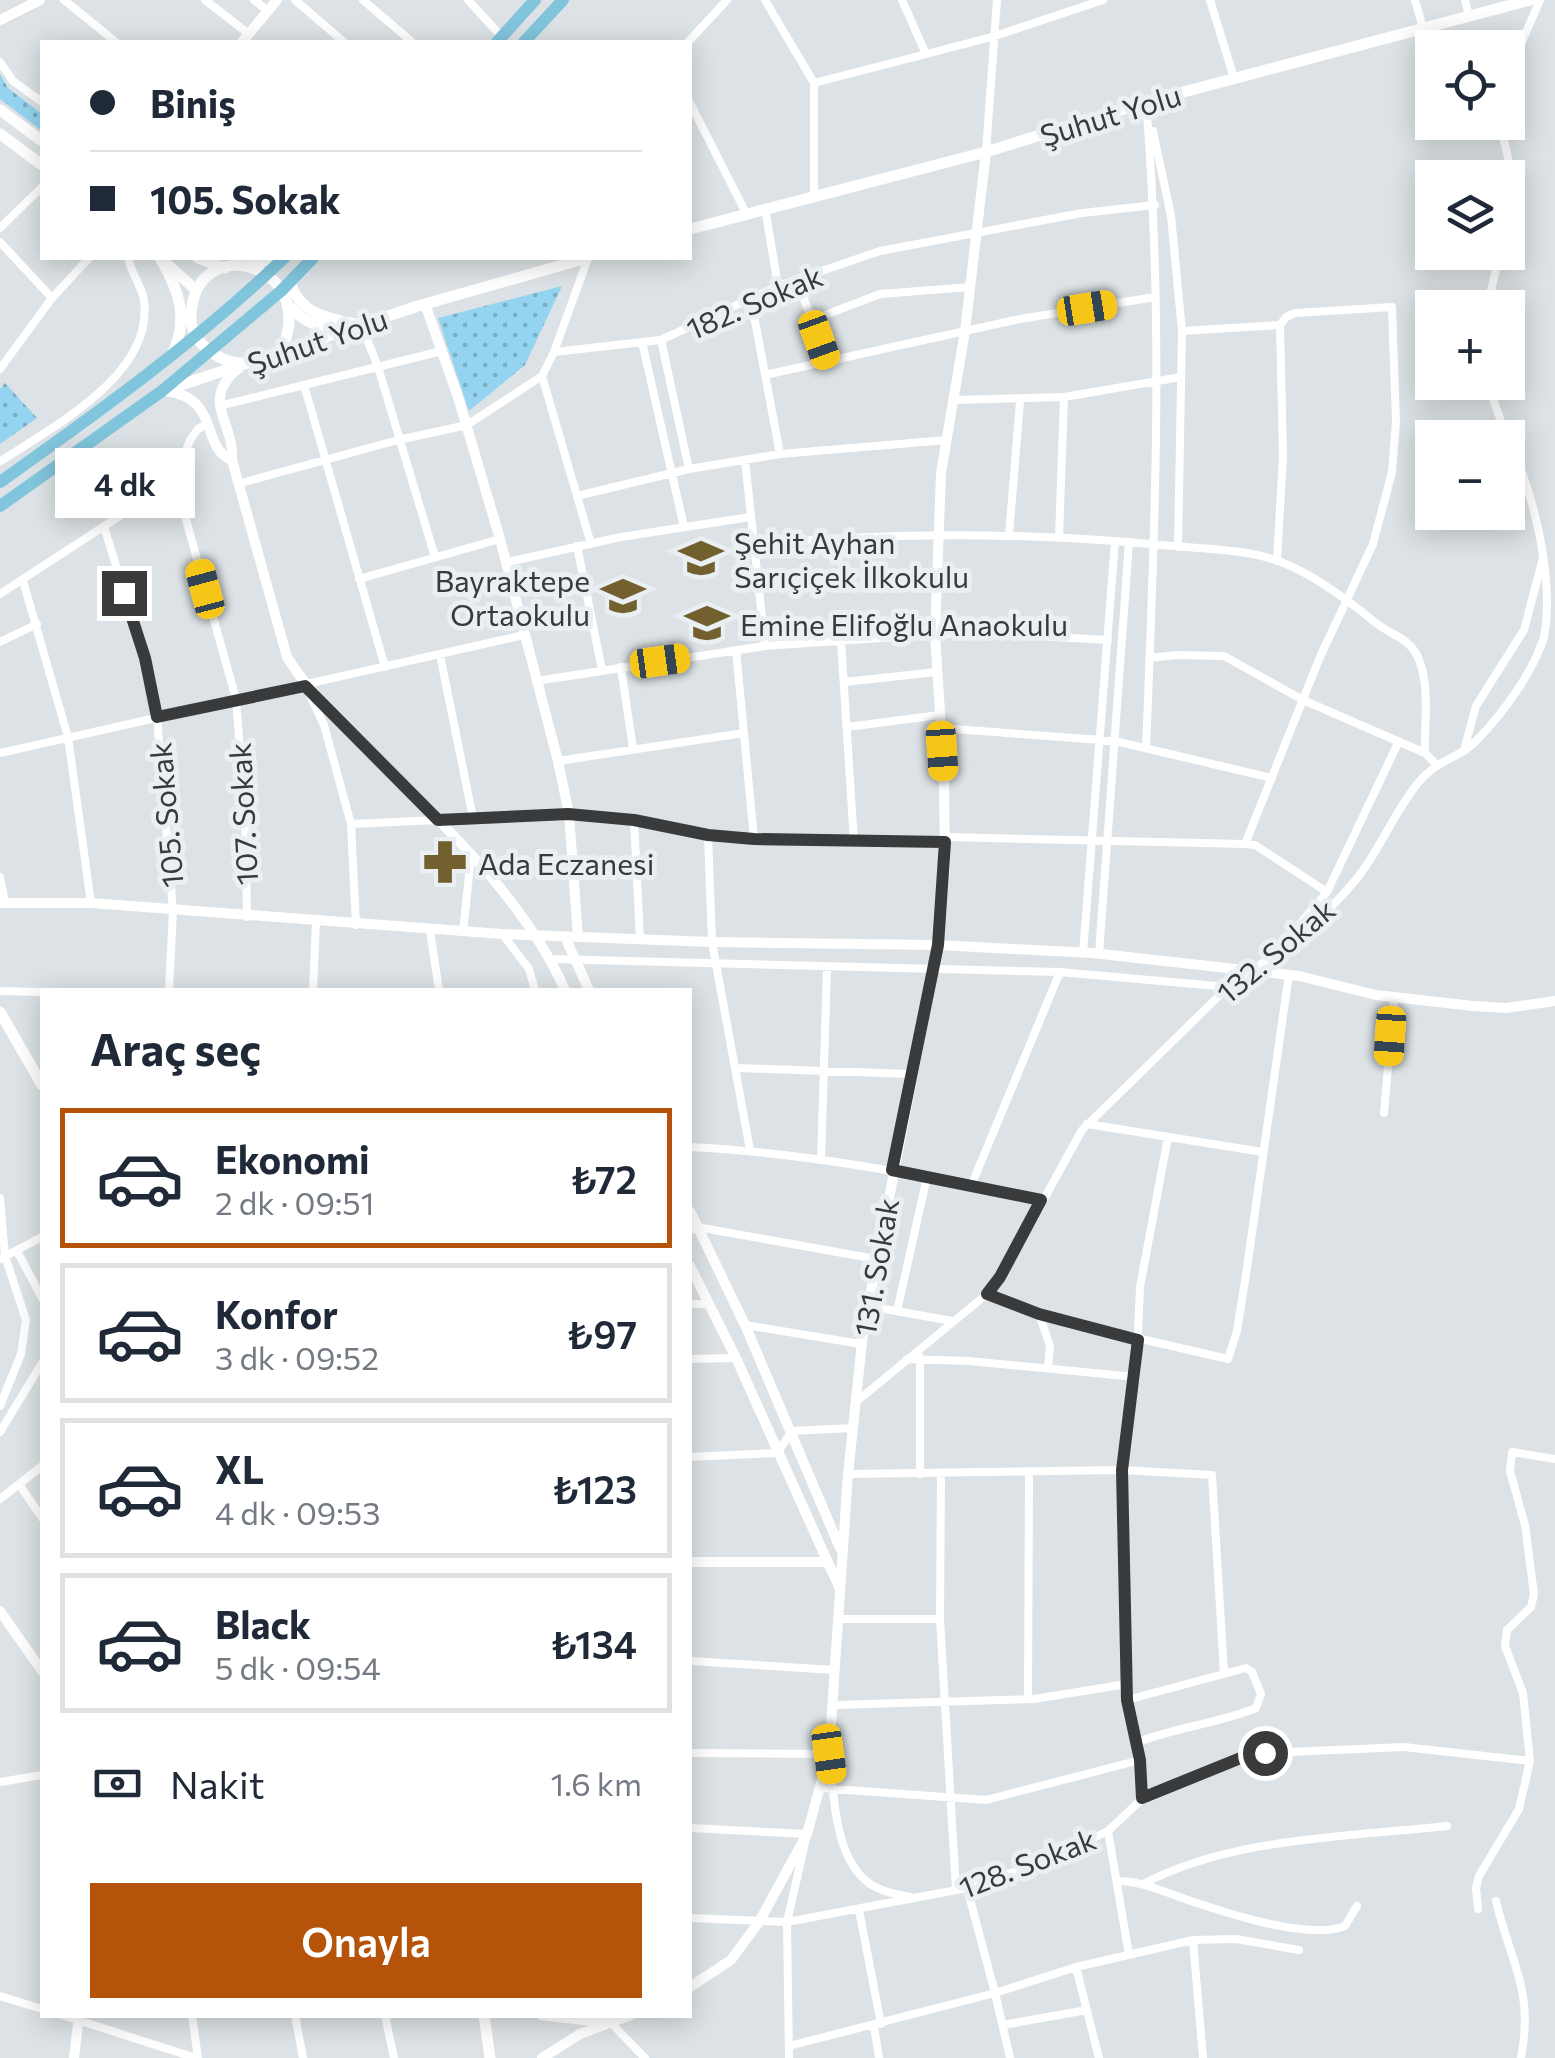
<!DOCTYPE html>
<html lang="tr">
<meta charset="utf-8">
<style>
body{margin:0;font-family:Commissioner,sans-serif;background:#f2f2f3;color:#1f2937;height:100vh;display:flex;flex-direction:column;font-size:38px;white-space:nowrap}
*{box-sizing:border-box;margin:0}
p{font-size:32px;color:#747a83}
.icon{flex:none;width:55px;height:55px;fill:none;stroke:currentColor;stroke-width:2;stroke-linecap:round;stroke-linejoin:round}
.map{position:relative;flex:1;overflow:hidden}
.sheet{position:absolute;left:40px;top:988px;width:652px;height:1030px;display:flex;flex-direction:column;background:#fff;border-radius:0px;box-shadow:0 5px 25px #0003}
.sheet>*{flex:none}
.top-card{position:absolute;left:40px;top:40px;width:652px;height:220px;border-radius:0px;box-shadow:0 5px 25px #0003;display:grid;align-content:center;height:220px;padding:0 50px;background:#fff}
.fabs{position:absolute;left:1415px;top:30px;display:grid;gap:20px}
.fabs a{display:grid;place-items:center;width:110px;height:110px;border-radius:0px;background:#fff;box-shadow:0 5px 25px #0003;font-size:50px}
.end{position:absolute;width:45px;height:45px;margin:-22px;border:12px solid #383a3b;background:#fff;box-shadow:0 0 0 5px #fff}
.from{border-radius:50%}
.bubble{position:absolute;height:70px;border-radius:0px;background:#fff;box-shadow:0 5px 25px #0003;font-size:32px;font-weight:600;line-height:70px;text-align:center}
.car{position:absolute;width:30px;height:60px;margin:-30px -15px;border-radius:12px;box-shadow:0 0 8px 2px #0007;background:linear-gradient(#f5c518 24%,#345 0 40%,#f5c518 0 76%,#345 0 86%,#f5c518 0)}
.top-card b{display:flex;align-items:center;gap:35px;height:95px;font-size:38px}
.top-card b+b{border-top:2px solid #e0e1e3}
.top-card i{width:25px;height:25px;background:#1f2937}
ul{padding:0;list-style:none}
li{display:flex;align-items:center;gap:30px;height:140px;margin:0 20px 15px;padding:0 30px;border:5px solid #e0e1e3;border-radius:0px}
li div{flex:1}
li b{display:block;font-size:38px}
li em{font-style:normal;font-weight:600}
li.current{border-color:#b45309}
li>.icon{width:90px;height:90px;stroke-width:1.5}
h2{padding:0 50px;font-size:45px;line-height:120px}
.pay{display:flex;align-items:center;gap:25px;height:110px;padding:0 50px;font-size:38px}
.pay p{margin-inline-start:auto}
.cta{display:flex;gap:20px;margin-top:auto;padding:20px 50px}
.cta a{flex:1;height:115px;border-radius:0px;background:#b45309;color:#fff;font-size:40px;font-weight:600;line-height:115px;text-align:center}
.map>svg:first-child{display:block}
</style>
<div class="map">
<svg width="1555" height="2058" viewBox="0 0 1555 2058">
<defs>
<pattern id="park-dots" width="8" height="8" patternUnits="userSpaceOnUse" patternTransform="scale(2.5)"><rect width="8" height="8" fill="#95d4f0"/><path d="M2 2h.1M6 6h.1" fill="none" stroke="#7badc4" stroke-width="1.8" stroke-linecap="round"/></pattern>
</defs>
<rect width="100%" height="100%" fill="#dce2e5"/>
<!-- park -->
<path fill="url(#park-dots)" d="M0,74l8,14 34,26v17l-42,-32z
M562,286l-37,79 -56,46 -31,-93z
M5,383l32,35 -37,26v-55z"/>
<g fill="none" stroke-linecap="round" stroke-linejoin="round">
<!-- minor -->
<path stroke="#fff" stroke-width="8" d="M64,0l52,42
M205,0l44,34
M254,0l14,11
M295,0l49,42
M363,0l49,42
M468,0l34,37
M765,0l49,83v111
M902,0l23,52
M1210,0l24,78
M1415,0l8,28
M1465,0l4,16
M688,42l39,-42
M0,62l13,19 29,21
M1508,74l32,-74
M814,83l178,-46 111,-37
M690,103l56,110
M1497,122c14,32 16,62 11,96
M1153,131l18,85 11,115 -4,216
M986,152l11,-152
M765,208l13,78
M0,228l42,-41
M0,242l52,56
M797,280l30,81
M751,300l29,154
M1487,308l13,-56
M812,320l68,-26 91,-7
M361,324l17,43 57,190
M1182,331l98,-6 3,131 -6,105
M661,340l28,129
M642,342l42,185
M554,352l34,-94
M0,369l52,-71 37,-40
M765,375l255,-56 135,-22
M542,376l12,-24 107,-12 117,-54 102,-35 202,-38 73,-8
M542,376l49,168
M1487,382l20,56
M955,400l109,-3 117,-20
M223,405l81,-20
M745,460l20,186
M1,461c51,-34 153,-86 143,-160 -2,-15 -13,-28 -16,-43
M175,480l61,219 9,119 2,99
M241,483l157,-43 69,-15 75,-49
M577,496l112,-27 91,-15 167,-14
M104,527l41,131 12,59 16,194 -4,79
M1009,536l11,-135
M1059,538l5,-141
M752,545c137,-13 273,-13 409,0 39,4 82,3 120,17 34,13 67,38 95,61 15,12 31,14 41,32 14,30 7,66 8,98l11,11
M577,546l25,124
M507,562l114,-25 129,-20
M359,579l141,-40
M23,581l45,156 23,166
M0,594l175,-114 15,-40 8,-11 10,-6
M0,642l37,-18
M841,642l13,199
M736,650l18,189
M440,655l33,163
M1149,658l28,-3 47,1 79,44 122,53
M385,667l-81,-282 138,-34
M621,667l12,82
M536,681l229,-35 203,-14 140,8
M844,682l92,-10
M306,687l18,38 27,99 5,101
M847,727l92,-12
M940,728l175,13 157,37
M1146,748c9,-214 18,-431 0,-646
M1464,750l12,-44 48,-76 19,-72
M0,753l524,-118
M558,761l186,-28
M634,820l6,119
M351,824l218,-10 65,6 74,15 46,4 191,3
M708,835l4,107 38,208
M945,837l300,7 10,1 72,47
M1245,844l75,-187 53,-113 19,-72 4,-50 -4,-115 -97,6 -9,4 -6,8
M0,877l5,25
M430,931l9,59
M463,932l8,-75
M1292,933l35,-41 72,-151
M503,935l26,34 6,21
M1083,953l32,-412
M1099,954l30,-412
M550,959l510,13 168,15
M313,990l3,-68
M0,991l42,1
M737,1068l174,6
M1384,1113l10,-115
M1087,1124l176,28
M690,1147c119,6 235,29 351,53
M821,1160l6,-191
M971,1186l89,-214
M0,1198l5,58 21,64 -5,34 -21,52
M690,1231l7,-4 179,32
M17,1251l25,47
M0,1259l42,-22
M987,1294l81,28 160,37 9,-28 10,-63 42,-294
M690,1304h18
M868,1306l84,15
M897,1311l30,-134
M1039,1314l11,32 -2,21
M745,1325l116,19
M920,1357v117
M690,1359l46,-1
M907,1359l62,2 167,16
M856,1402l131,-108 14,-17 81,-147 146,-143c46,-31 99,-69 133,-114 21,-28 34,-62 57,-90 20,-25 42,-24 60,-44 26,-27 55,-67 66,-102 11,-60 -11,-145 -36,-199
M0,1432l42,-69
M690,1457l87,-4 15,-22 61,-3
M941,1473l-1,146 16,271
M848,1474l274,-4 90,5 12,198
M19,1484l23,34
M0,1499l42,-33
M840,1619h100
M690,1661l145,9
M1028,1699l1,-226
M1127,1700l119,-32 6,4 9,22 -5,14c-39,16 -81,19 -120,35
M834,1705l200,-6 93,-15
M690,1753l139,1c6,43 4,118 53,136 10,4 21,5 32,8
M0,1782l42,-7
M820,1788l166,12 154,-40
M1142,1799l107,-44 16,-2 139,-6 126,14
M690,1828l117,6 -20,88 2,136
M1108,1831l21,124
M1117,1881c24,0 45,10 68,18 38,13 124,42 160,27l12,-20
M1143,1884c90,-47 204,-47 304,-58
M1496,1901c15,64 38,87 25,157
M1478,1909l-2,-21 3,-12 40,-67 11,-48 -7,-68 -18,-47 2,-16 24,-23 3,-13 -9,-69 -15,-54 2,-19 43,7
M859,1910l22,114
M690,1918l97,4 180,-34 79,-27 62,-30 34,-32 -2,-39 -13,-60 -5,-230 14,-93 4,-90 28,-150
M1193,1940l43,-1 63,11
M1076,1967l23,91
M0,1996l42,13
M62,2015l134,43
M192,2015l6,43
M295,2015l8,43
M385,2015l9,43
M611,2023l34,35
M1003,2025l84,-15
M874,2026l5,32
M789,2046l206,-53 -28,-105
M1010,2058l-15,-65 81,-26 117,-27 10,118"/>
<!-- tertiary -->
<path stroke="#fff" stroke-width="10" d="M0,20l40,-20
M242,42l35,-42
M425,304l33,93 42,142 58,222 11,53 9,123
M240,367c-42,33 -5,55 -8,93l55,197c23,37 55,66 86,97 70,71 151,144 192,236
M165,391c57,7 34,56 67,69
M0,903h91l411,31 210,8 226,3 154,8 207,23 77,19 97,11 33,2 49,-7
M565,937l24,53
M690,1211l55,114 95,223
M690,1266l46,92 103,229
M690,1562h137
M0,1611l42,60
M690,1987l41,-27 28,-38 48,-88 22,-80 19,-280 15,-141 75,-388 7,-78 -1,-93 -9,-139 6,-162 24,-142 21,-179
M541,2015l69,8
M74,2058l5,-43
M542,2058l38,-24 51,-19"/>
<!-- secondary -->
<path stroke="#fff" stroke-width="11" d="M0,110l42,31
M0,134l42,31
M690,229l296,-77 160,-50 384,-102
M160,258c19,32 30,63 11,98
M198,258l27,10
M167,264l28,25
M248,265l29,-7
M290,281c8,32 38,38 67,43
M289,306c16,17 29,23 52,18
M241,363c-17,0 -37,-13 -45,-27 -6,-12 -6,-17 -4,-30 12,-75 130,-38 88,47
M166,390l252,-84 169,-48
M0,1012l42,73
M484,2015l6,43"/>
<!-- primary -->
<path stroke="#81c5dd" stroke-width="12" d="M497,42l38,-42
M524,42l39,-42
M0,482c99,-70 196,-140 284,-224
M0,506l162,-115 119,-100 32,-33"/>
</g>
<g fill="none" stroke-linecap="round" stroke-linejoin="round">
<!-- route -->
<path stroke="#383a3b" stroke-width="12" d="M124,593l21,65 12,59 148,-31 133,134 130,-6 66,6 74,15 46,4 191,3 -7,103 -46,225 149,30 -41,77 -13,17 52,20 99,26 -16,130 5,230 13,60 2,38 106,-43 17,-2"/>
</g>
<!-- icons -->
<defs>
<g id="school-bare" transform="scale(3.45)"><path d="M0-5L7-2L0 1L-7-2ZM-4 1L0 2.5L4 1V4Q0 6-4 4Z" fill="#73602f" stroke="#e9eff2" stroke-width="2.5" paint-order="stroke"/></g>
<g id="pharmacy-bare" transform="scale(3.45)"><path d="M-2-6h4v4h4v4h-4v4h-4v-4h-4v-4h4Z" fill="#73602f" stroke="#e9eff2" stroke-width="2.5" paint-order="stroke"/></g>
</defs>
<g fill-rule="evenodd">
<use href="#school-bare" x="701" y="558"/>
<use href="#school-bare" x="623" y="596"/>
<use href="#school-bare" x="707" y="623"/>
<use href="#pharmacy-bare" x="445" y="862"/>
</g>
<g text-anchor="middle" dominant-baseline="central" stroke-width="10" stroke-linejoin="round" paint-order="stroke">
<!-- street labels -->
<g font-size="30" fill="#383a3b" stroke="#e9eff2">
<text transform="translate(1110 114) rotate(-17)">Şuhut Yolu</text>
<text transform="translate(754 301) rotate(-23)">182. Sokak</text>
<text transform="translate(317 340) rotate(-19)">Şuhut Yolu</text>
<text transform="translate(242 814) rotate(-93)">107. Sokak</text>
<text transform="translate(165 815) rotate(-95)">105. Sokak</text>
<text transform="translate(1275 950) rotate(-40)">132. Sokak</text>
<text transform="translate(875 1267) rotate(-80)">131. Sokak</text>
<text transform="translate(1027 1862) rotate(-21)">128. Sokak</text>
</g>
<!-- poi labels -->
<g font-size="30" fill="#383a3b" stroke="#e9eff2" text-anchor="start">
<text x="734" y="541">Şehit Ayhan<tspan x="734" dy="34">Sarıçiçek İlkokulu</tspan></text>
<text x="590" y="579" text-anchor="end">Bayraktepe<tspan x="590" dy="34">Ortaokulu</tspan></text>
<text x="740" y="623">Emine Elifoğlu Anaokulu</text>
<text x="478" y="862">Ada Eczanesi</text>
</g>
</g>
</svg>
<div class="fabs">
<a><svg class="icon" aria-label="locate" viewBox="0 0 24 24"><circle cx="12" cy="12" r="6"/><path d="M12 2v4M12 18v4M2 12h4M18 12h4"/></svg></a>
<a><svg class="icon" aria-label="layers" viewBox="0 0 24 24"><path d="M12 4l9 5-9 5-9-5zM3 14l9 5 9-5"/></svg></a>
<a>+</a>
<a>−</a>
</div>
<i class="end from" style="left:1265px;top:1753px"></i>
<i class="end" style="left:124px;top:593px"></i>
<div class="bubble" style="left:55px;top:448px;width:140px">4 dk</div>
<i class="car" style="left:1087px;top:308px;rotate:81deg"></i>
<i class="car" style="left:819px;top:340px;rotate:160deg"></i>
<i class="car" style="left:205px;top:589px;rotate:345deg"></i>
<i class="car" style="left:660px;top:661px;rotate:82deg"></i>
<i class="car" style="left:942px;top:751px;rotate:176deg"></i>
<i class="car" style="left:1390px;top:1036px;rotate:184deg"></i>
<i class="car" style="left:829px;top:1754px;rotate:172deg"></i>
<div class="top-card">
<b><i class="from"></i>Biniş</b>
<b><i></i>105. Sokak</b>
</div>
<section class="sheet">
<h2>Araç seç</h2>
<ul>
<li class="current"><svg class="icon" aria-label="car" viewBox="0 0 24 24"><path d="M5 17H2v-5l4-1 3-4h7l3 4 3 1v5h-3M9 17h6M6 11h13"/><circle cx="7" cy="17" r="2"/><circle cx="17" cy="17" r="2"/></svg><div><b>Ekonomi</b><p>2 dk · 09:51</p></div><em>₺72</em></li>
<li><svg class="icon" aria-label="car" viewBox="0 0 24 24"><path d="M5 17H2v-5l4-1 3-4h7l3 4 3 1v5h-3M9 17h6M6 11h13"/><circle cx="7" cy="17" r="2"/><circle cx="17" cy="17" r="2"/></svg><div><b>Konfor</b><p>3 dk · 09:52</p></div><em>₺97</em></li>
<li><svg class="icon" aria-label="car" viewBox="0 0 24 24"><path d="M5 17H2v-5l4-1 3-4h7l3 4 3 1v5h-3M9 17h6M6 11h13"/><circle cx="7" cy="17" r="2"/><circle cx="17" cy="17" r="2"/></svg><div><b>XL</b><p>4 dk · 09:53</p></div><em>₺123</em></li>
<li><svg class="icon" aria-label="car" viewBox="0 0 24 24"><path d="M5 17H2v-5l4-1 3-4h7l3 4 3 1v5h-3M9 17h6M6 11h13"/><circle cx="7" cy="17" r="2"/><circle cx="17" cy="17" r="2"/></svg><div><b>Black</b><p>5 dk · 09:54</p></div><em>₺134</em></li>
</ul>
<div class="pay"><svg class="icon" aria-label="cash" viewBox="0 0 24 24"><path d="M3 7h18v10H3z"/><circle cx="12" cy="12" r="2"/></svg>Nakit<p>1.6 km</p></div>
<div class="cta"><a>Onayla</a></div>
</section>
</div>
